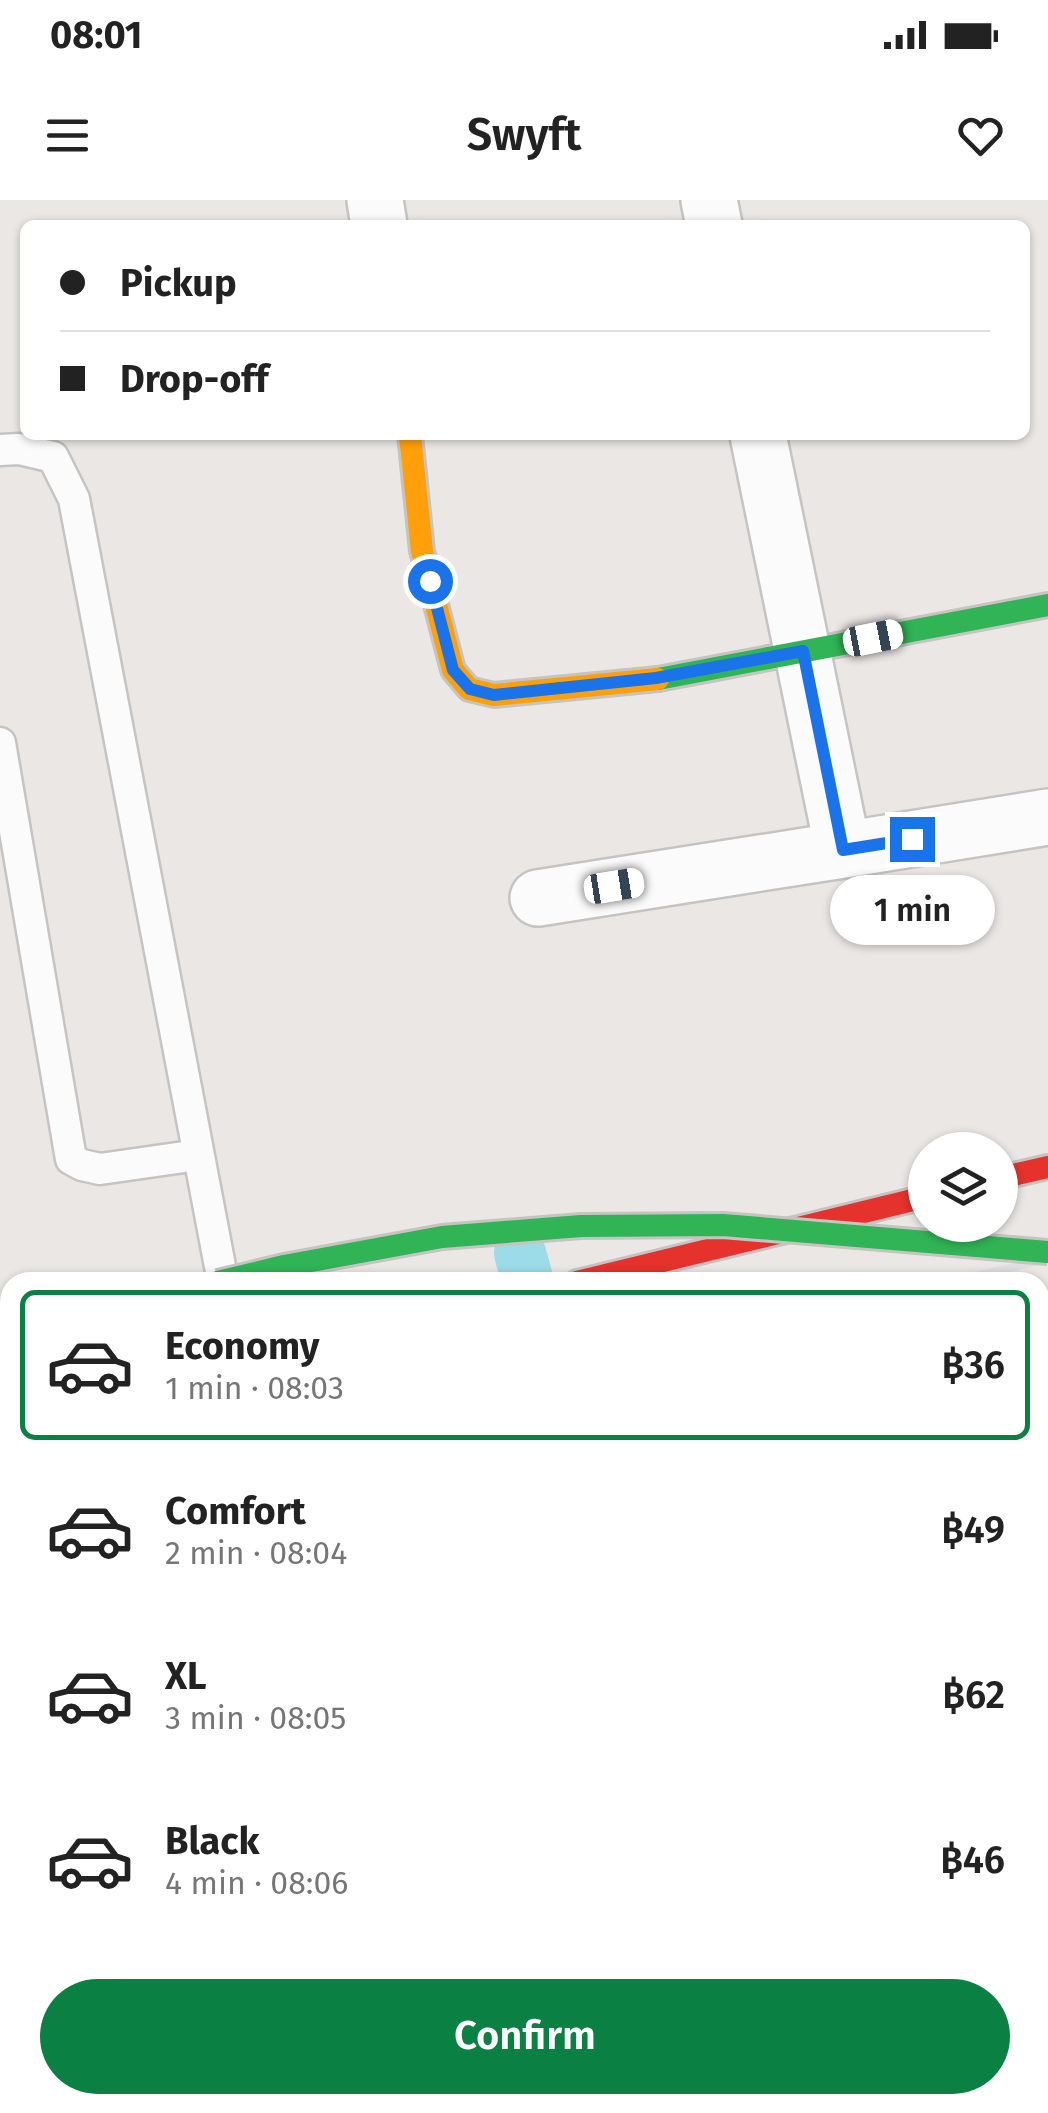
<!DOCTYPE html>
<meta charset="utf-8">
<style>
body{margin:0;font-family:"Fira Sans",sans-serif;background:#f2f2f2;color:#222;height:100vh;display:flex;flex-direction:column;font-size:38px;white-space:nowrap}
*{box-sizing:border-box;margin:0}
p{font-size:32px;color:#767676}
.icon{flex:none;width:55px;height:55px;fill:none;stroke:currentColor;stroke-width:2;stroke-linecap:round;stroke-linejoin:round}
.map{position:relative;flex:1;overflow:hidden}
.side{position:absolute;left:0px;top:1072px;width:1050px;height:842px;display:flex;flex-direction:column;background:#fff;border-radius:30px 30px 0 0;box-shadow:0 2px 8px #0004}
.side>*{flex:none}
.guide{position:absolute;left:20px;top:20px;width:1010px;height:220px;border-radius:15px;box-shadow:0 2px 8px #0004;display:grid;align-content:center;height:220px;padding:0 40px;background:#fff}
.buttons{position:absolute;left:908px;top:932px;display:grid;gap:20px}
.buttons a{display:grid;place-items:center;width:110px;height:110px;border-radius:50%;background:#fff;box-shadow:0 2px 8px #0004;font-size:50px}
.end{position:absolute;width:45px;height:45px;margin:-22px;border:12px solid #1a73e8;background:#fff;box-shadow:0 0 0 5px #fff}
.from{border-radius:50%}
.bubble{position:absolute;height:70px;border-radius:35px;background:#fff;box-shadow:0 2px 8px #0004;font-size:32px;font-weight:600;line-height:70px;text-align:center}
.car{position:absolute;width:30px;height:60px;margin:-30px -15px;border-radius:12px;box-shadow:0 0 8px 2px #0007;background:linear-gradient(#fff 24%,#345 0 40%,#fff 0 76%,#345 0 86%,#fff 0)}
.guide b{display:flex;align-items:center;gap:35px;height:95px;font-size:38px}
.guide b+b{border-top:2px solid #e0e0e0}
.guide i{width:25px;height:25px;background:#222}
ul{padding:18px 0 0;list-style:none}
li{display:flex;align-items:center;gap:30px;height:150px;margin:0 20px 15px;padding:0 20px;border:5px solid transparent;border-radius:15px}
li div{flex:1}
li b{display:block;font-size:38px}
li em{font-style:normal;font-weight:600}
li.current{border-color:#0b8043}
li>.icon{width:90px;height:90px;stroke-width:1.5}
.button{display:flex;gap:20px;margin-top:auto;padding:20px 40px}
.button a{flex:1;height:115px;border-radius:60px;background:#0b8043;color:#fff;font-size:40px;font-weight:600;line-height:115px;text-align:center}
.status{display:flex;justify-content:space-between;align-items:center;height:70px;padding:0 50px;background:#fff;direction:ltr}
.status svg{height:28px;fill:currentColor}
header{display:flex;justify-content:space-between;align-items:center;height:130px;padding:0 40px;background:#fff;font-size:45px;font-weight:600}
.map>svg:first-child{display:block}
</style>
<div class="status"><b>08:01</b><svg viewBox="0 0 49 12"><path d="M0 12V9h3v3zM5 12V6h3v6zM10 12V3h3v9zM15 12V0h3v12zM26 1h20v11H26zM47 4h2v5h-2z"/></svg></div>
<header><svg class="icon" aria-label="menu" viewBox="0 0 24 24"><path d="M4 6h16M4 12h16M4 18h16"/></svg>Swyft<svg class="icon" aria-label="heart" viewBox="0 0 24 24"><path d="M12 20l-8-8c-3-5 5-10 8-4 3-6 11-1 8 4z"/></svg></header>
<div class="map">
<svg width="1048" height="1913" viewBox="0 0 1048 1913">
<rect width="100%" height="100%" fill="#ebe7e4"/>
<g fill="none" stroke-linecap="round" stroke-linejoin="round">
<!-- canal -->
<path stroke="#9cdce8" stroke-width="52" d="M520,1053l8,29
M676,1905l1,8"/>
<!-- lane casing -->
<g stroke="#c5c4c3" stroke-width="35">
<path id="lane" d="M0,250l19,-1 34,8 21,42 149,783
M0,543l71,416 11,6 18,4 98,-14"/>
</g>
<!-- street casing -->
<g stroke="#c5c4c3" stroke-width="60">
<path id="street" d="M375,0l4,25
M709,0l5,25
M843,650l205,-33
M538,698l305,-48 -85,-415
M234,1905l1,8
M869,1905l3,8"/>
</g>
<!-- fast casing -->
<g stroke="#c5c4c3" stroke-width="28">
<path id="fast" d="M658,479l390,-74
M0,1136l10,-3
M1040,1282l8,-2"/>
</g>
<!-- slow casing -->
<g stroke="#c5c4c3" stroke-width="28">
<path id="slow" d="M410,235l12,116 31,119 16,19 25,6 164,-16
M1040,1382l8,-2
M1040,1449l8,-2"/>
</g>
<!-- jam casing -->
<g stroke="#c5c4c3" stroke-width="28">
<path id="jam" d="M1000,978l48,-11
M577,1082l348,-85
M0,1217l10,-3
M0,1529l10,-2
M0,1633l10,-2
M0,1693l10,-3"/>
</g>
<!-- lane -->
<use href="#lane" stroke="#fcfbfb" stroke-width="30"/>
<!-- street -->
<use href="#street" stroke="#fcfbfb" stroke-width="55"/>
<!-- fast -->
<use href="#fast" stroke="#30b455" stroke-width="22"/>
<!-- slow -->
<use href="#slow" stroke="#ff9f0a" stroke-width="22"/>
<!-- jam -->
<use href="#jam" stroke="#e5322d" stroke-width="22"/>
<!-- rail -->
<path stroke="#dfdee0" stroke-width="8" d="M950,1082l98,-23
M1040,1095l8,-2
M1040,1143l8,-2
M1040,1185l8,-1
M0,1309l10,-3
M0,1343l10,-2
M0,1401l10,-3
M0,1440l10,-2"/>
<!-- fast-bridge casing -->
<g stroke="#c6c4c3" stroke-width="28" stroke-linecap="butt">
<path id="fast-bridge" d="M218,1082l66,-16 158,-29 139,-11 142,-1 325,27"/>
</g>
<!-- fast-bridge -->
<use href="#fast-bridge" stroke="#30b455" stroke-width="22"/>
</g>
<g fill="none" stroke-linecap="round" stroke-linejoin="round">
<!-- route -->
<path stroke="#1a73e8" stroke-width="12" d="M430,381l23,89 17,19 24,6 162,-17 147,-27 40,199 69,-11"/>
</g>
</svg>
<div class="buttons">
<a><svg class="icon" aria-label="layers" viewBox="0 0 24 24"><path d="M12 4l9 5-9 5-9-5zM3 14l9 5 9-5"/></svg></a>
</div>
<i class="end from" style="left:430px;top:381px"></i>
<i class="end" style="left:912px;top:639px"></i>
<div class="bubble" style="left:830px;top:675px;width:165px">1 min</div>
<i class="car" style="left:873px;top:438px;rotate:79deg"></i>
<i class="car" style="left:614px;top:686px;rotate:81deg"></i>
<div class="guide">
<b><i class="from"></i>Pickup</b>
<b><i></i>Drop-off</b>
</div>
<section class="side">
<ul>
<li class="current"><svg class="icon" aria-label="car" viewBox="0 0 24 24"><path d="M5 17H2v-5l4-1 3-4h7l3 4 3 1v5h-3M9 17h6M6 11h13"/><circle cx="7" cy="17" r="2"/><circle cx="17" cy="17" r="2"/></svg><div><b>Economy</b><p>1 min · 08:03</p></div><em>฿36</em></li>
<li><svg class="icon" aria-label="car" viewBox="0 0 24 24"><path d="M5 17H2v-5l4-1 3-4h7l3 4 3 1v5h-3M9 17h6M6 11h13"/><circle cx="7" cy="17" r="2"/><circle cx="17" cy="17" r="2"/></svg><div><b>Comfort</b><p>2 min · 08:04</p></div><em>฿49</em></li>
<li><svg class="icon" aria-label="car" viewBox="0 0 24 24"><path d="M5 17H2v-5l4-1 3-4h7l3 4 3 1v5h-3M9 17h6M6 11h13"/><circle cx="7" cy="17" r="2"/><circle cx="17" cy="17" r="2"/></svg><div><b>XL</b><p>3 min · 08:05</p></div><em>฿62</em></li>
<li><svg class="icon" aria-label="car" viewBox="0 0 24 24"><path d="M5 17H2v-5l4-1 3-4h7l3 4 3 1v5h-3M9 17h6M6 11h13"/><circle cx="7" cy="17" r="2"/><circle cx="17" cy="17" r="2"/></svg><div><b>Black</b><p>4 min · 08:06</p></div><em>฿46</em></li>
</ul>
<div class="button"><a>Confirm</a></div>
</section>
</div>
